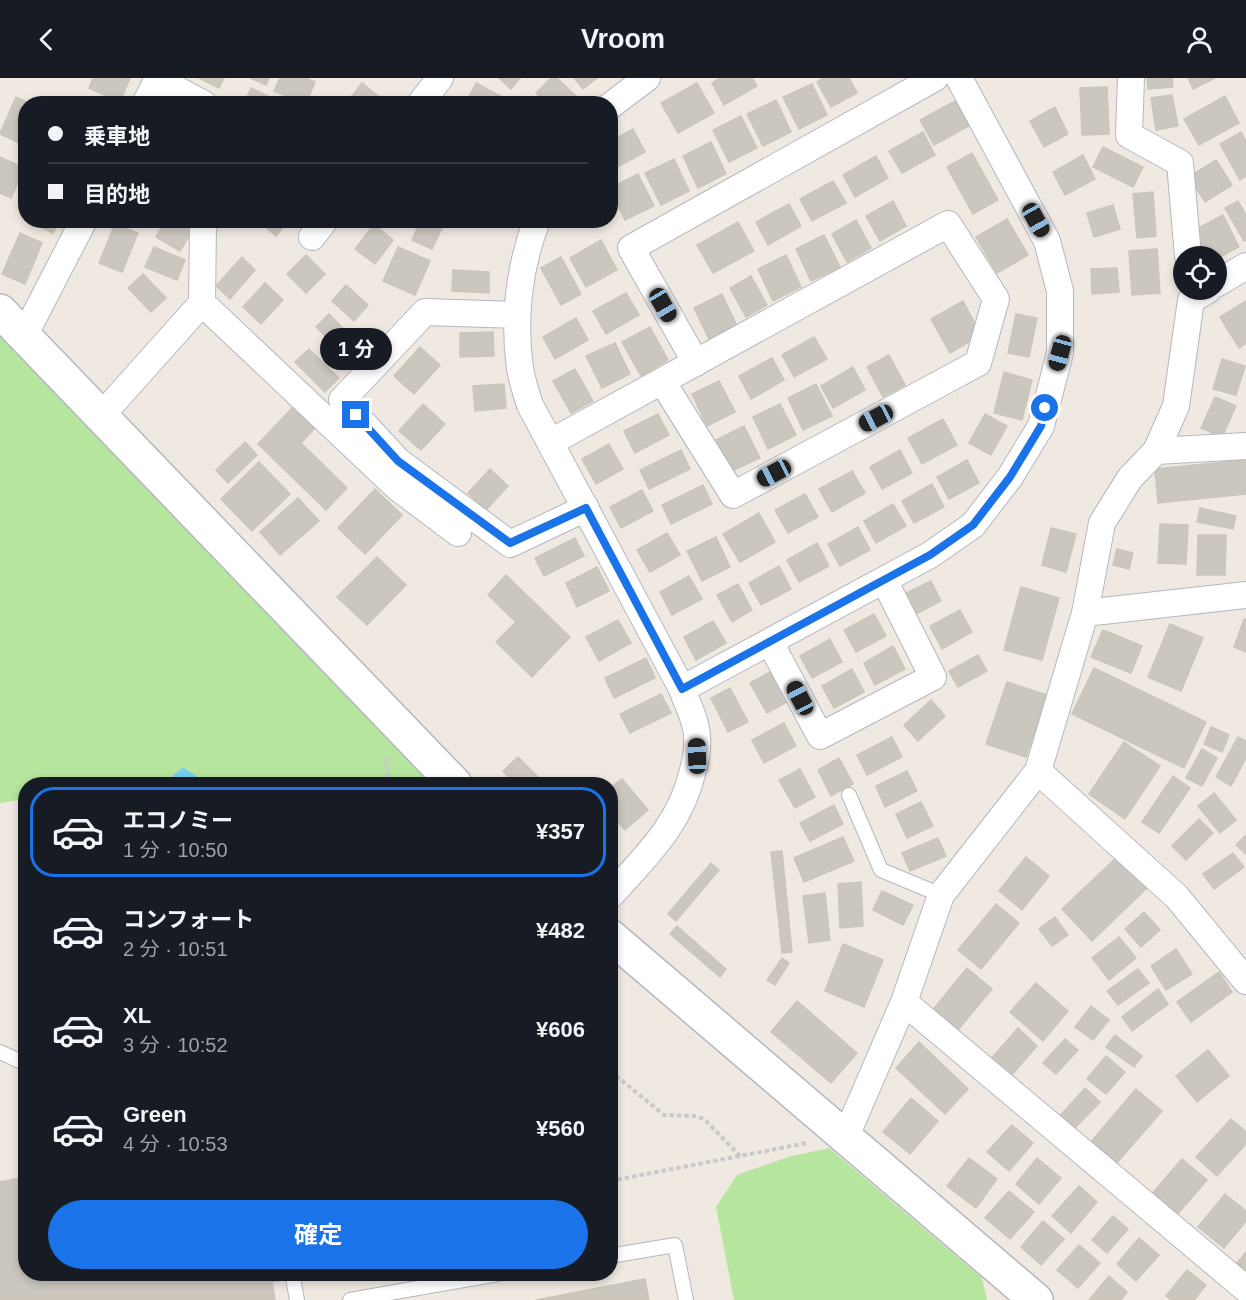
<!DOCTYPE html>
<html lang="ja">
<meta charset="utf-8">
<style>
body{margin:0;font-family:Arial,"Noto Sans JP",sans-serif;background:#242831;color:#f1f3f6;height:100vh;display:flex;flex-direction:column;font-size:22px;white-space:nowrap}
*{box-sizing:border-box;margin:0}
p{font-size:20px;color:#9ea1a6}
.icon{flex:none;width:33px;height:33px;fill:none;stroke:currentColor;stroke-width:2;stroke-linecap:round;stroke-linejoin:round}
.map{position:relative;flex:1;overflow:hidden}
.drawer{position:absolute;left:18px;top:699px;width:600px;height:504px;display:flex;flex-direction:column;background:#171b24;border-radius:24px;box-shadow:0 3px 9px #0003}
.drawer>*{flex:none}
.top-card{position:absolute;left:18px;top:18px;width:600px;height:132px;border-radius:24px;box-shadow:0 3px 9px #0003;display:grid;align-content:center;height:132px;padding:0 30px;background:#171b24}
.buttons{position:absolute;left:1173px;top:168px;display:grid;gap:12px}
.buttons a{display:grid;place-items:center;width:54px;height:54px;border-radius:50%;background:#171b24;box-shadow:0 3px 9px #0003;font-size:30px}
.end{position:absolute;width:27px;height:27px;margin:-14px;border:8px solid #1a73e8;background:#fff;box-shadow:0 0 0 3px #fff}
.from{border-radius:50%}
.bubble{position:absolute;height:42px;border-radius:21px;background:#171b24;box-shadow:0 3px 9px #0003;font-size:20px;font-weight:700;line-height:42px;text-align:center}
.car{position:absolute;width:18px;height:36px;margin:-18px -9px;border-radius:8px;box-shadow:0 0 4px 2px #0007;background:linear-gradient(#222 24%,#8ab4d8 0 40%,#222 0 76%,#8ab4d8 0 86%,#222 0)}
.top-card b{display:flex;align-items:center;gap:21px;height:57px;font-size:22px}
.top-card b+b{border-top:2px solid #363941}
.top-card i{width:15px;height:15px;background:#f1f3f6}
ul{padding:10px 0 0;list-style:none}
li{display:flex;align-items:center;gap:18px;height:90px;margin:0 12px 9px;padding:0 18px;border:3px solid transparent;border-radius:24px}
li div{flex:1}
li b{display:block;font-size:22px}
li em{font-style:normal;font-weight:700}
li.selected{border-color:#1a73e8}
li>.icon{width:54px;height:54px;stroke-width:1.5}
.cta{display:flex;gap:12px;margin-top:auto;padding:12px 30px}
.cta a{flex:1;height:69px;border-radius:36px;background:#1a73e8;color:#fff;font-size:24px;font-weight:700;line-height:69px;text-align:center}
header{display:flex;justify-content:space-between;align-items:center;height:78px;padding:0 30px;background:#171b24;font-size:27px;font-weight:700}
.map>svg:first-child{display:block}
</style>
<header><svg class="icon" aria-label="back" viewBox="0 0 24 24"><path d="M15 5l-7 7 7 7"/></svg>Vroom<svg class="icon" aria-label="person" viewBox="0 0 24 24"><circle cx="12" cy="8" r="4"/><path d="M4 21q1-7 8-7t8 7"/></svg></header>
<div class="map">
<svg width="1246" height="1222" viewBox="0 0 1246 1222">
<rect width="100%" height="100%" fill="#efe9e1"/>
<!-- green -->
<path fill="#b6e59e" d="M0,254l242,256 191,196h-225l-25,-17 -20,17h-137l-1,15 -25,4z
M829,1070l153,130 5,22h-253l-18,-93 21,-32 51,-18z"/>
<!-- water -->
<path fill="#75cff0" d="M183,689l25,17h-45z"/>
<!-- building -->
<path fill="#cbc7bf" stroke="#cbc5ba" stroke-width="1.5" d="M93,0h37l-10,24 -31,-14z
M199,0h25l-5,10z
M250,0h19l-3,7z
M280,0h26l9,4 -9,22 -32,-13z
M499,0h21l-9,11z
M551,0h6l21,20 -5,6h-26l-11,-11z
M574,0h23l-14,11z
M720,0h32l5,8 -33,19 -12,-22z
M823,0h26l8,15 -26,14 -14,-25z
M1147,0h25l1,9 -25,2z
M1188,0h27l-22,11z
M362,5l26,21h-42z
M476,5l30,16 -2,5h-39z
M697,5l17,30 -36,20 -17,-30z
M812,6l15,31 -28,14 -16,-32z
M1107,9l2,47 -27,1 -2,-47z
M251,10l31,15 -38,1z
M1172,17l6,31 -22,4 -5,-32z
M1225,18l14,27 -40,22 -15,-26z
M16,19l15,7h-5v42l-26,-12z
M776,22l15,32 -28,14 -16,-32z
M955,23l14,25 -35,19 -14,-25z
M1055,29l13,27 -24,13 -14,-26z
M741,38l16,32 -28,14 -16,-32z
M633,51l12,23 -33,18 -2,-3v-25z
M923,54l12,23 -33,18 -13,-22z
M1241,54l5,10v34l-6,4 -20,-36z
M711,64l15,32 -28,14 -15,-32z
M1103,69l40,20 -10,20 -40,-20z
M972,75l26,47 -25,14 -26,-47z
M1083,77l12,24 -30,16 -12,-23z
M876,78l12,22 -33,19 -12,-22z
M0,79l24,11 -13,30 -11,-5z
M674,81l15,32 -28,14 -16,-32z
M1216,82l16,25 -27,17 -16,-25z
M638,96l16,32 -29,14 -15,-32z
M833,103l13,22 -34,18 -12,-22z
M1153,114l3,44 -19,2 -4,-44z
M893,123l13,25 -26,15 -14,-25z
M1238,123l8,14v25l-2,1 -19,-33z
M789,126l12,22 -33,19 -12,-23z
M1113,127l7,24 -26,8 -7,-24z
M1223,137l16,32 -23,12v-3h-14l-13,-23z
M1007,141l21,36 -31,18 -21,-36z
M27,142h32l-6,13z
M166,142h15l13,8 -14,23 -24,-14z
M257,142h32l-13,16z
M421,142h25l-14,29 -20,-9z
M856,142l15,28 -24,14 -15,-28z
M738,144l16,29 -41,22 -16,-28z
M115,146l23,9 -16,39 -23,-9z
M374,146l19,16 -18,24 -20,-15z
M20,155l22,10 -17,41 -23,-10z
M824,157l16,32 -29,14 -15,-32z
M601,162l16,30 -31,17 -16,-29z
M154,169l31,13 -8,20 -32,-13z
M398,169l32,14 -15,34 -32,-14z
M1157,171l3,44 -28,2 -3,-44z
M306,177l19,19 -19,19 -19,-19z
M786,177l15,32 -28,14 -15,-32z
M242,179l13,13 -25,29 -14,-13z
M561,179l20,37 -20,11 -20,-37z
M1117,190l2,24 -27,2 -1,-25z
M453,192l36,2v21l-37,-2z
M143,196l23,24 -15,14 -23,-24z
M751,198l16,29 -21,12 -16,-29z
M265,205l18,17 -22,24 -18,-17z
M346,207l22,20 -14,16 -22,-20z
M626,215l13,22 -33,19 -13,-23z
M722,216l15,32 -28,13 -15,-31z
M963,223l18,34 -31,18 -19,-34z
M1246,223v42l-7,5 -19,-31z
M329,236l30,31 -12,13 -31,-31z
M1016,236l21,4 -8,39 -21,-4z
M576,240l12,22 -33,19 -12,-22z
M650,249l18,33 -27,16 -19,-34z
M493,254l1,24 -34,1v-24z
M814,259l13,22 -33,18 -12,-22z
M615,265l15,31 -28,14 -16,-32z
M420,269l20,18 -26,29 -20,-18z
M309,271l30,29 -14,14 -30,-30z
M889,277l16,30 -22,12 -16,-30z
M772,280l12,22 -33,19 -12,-23z
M1222,281l23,7 -9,29 -23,-6z
M853,289l12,23 -32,18 -12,-22z
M575,291l18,32 -22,12 -18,-32z
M1004,294l28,8 -10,40 -28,-7z
M719,303l16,31 -28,14 -15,-32z
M504,306l2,24 -31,3 -2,-25z
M816,306l16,32 -29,14 -15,-32z
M1215,319l21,9 -14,31 -21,-9z
M423,326l22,20 -24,26 -22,-19z
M780,326l16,31 -28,14 -15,-32z
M293,329l22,21 -14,15 46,45 -21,22 -68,-66z
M658,336l11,21 -34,18 -11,-22z
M985,336l22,12 -16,29 -22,-12z
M943,341l14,26 -35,19 -14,-26z
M744,348l16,32 -28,13 -16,-31z
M245,364l12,13 -29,28 -12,-13z
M609,366l14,25 -27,15 -14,-25z
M681,372l9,19 -41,20 -9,-19z
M900,372l12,23 -30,16 -12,-22z
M967,382l12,23 -30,16 -12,-22z
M1246,382v34l-88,9 -3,-34z
M259,384l31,32 -38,37 -31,-32z
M490,391l18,17 -22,24 -18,-17z
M852,393l13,22 -33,19 -13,-23z
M932,406l12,23 -30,16 -12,-22z
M703,407l9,19 -41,20 -9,-19z
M375,411l27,26 -37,39 -27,-26z
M642,412l11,21 -32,17 -11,-21z
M805,416l13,23 -30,16 -13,-23z
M298,420l21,23 -39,34 -20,-23z
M893,426l13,22 -30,17 -12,-22z
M1200,430l36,8 -3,13 -36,-7z
M759,435l16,29 -35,20 -17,-28z
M1160,446l28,1 -2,39 -28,-1z
M858,449l12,23 -30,16 -12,-22z
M1051,450l25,6 -10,38 -24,-7z
M667,455l13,22 -30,17 -13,-22z
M1198,457h28l-1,40h-28z
M716,459l14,30 -28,14 -15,-30z
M575,460l9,18 -40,20 -9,-18z
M817,465l12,23 -30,16 -12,-22z
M1117,471l16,4 -4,16 -16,-4z
M377,479l29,28 -39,40 -30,-28z
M779,488l12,23 -30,16 -12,-22z
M597,489l12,24 -32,16 -11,-24z
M506,497l64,62 -38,40 -36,-35 20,-20 -28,-27z
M689,498l13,23 -30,16 -12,-23z
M931,503l10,20 -25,13 -10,-21z
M738,506l14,26 -20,12 -15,-27z
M1021,509l38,11 -17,62 -38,-10z
M960,532l12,22 -30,17 -12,-23z
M874,536l12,22 -30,16 -12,-22z
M1244,541l2,1v32l-12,-5z
M618,542l13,23 -32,18 -13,-24z
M713,543l13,22 -30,17 -12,-23z
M1170,546l33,14 -22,53 -33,-14z
M1103,552l39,16 -11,27 -40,-16z
M830,561l12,23 -30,16 -12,-22z
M893,568l12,23 -30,16 -11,-22z
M978,577l9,16 -29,16 -9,-16z
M646,580l9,20 -41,20 -9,-20z
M1094,590l112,54 -22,46 -112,-54z
M852,591l12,23 -30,16 -12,-22z
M770,594l17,30 -20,11 -17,-30z
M1007,604l40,13 -21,62 -40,-13z
M730,610l18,34 -20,10 -17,-34z
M661,616l10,19 -41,20 -10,-19z
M931,622l14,16 -27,25 -14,-16z
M784,645l12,23 -32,17 -12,-23z
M1211,649l18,8 -7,17 -18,-8z
M892,659l10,20 -35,18 -10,-20z
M1238,659l8,4v17l-15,28 -15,-9z
M1124,664l36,24 -35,53 -36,-25z
M1202,671l15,9 -15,28 -16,-8z
M518,679l27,27h-30l-12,-13z
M839,680l14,26 -22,12 -13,-26z
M800,691l15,28 -20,11 -16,-28z
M907,693l10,20 -32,16 -9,-21z
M1173,698l17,12 -31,45 -17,-11z
M622,701l26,31 -23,20 -15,-17v-25z
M1214,715l22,27 -16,13 -22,-27z
M921,724l12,24 -26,12 -11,-24z
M834,727l9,19 -33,17 -10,-18z
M1199,741l14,14 -27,27 -14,-14z
M1246,757v19l-10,-9z
M843,759l11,24 -50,21 -10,-24z
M938,760l8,18 -36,15 -8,-18z
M782,773l10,101 -10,1 -11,-101z
M1233,775l11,14 -30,22 -11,-15z
M1118,778l30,31 -56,54 -30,-32z
M1026,779l23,19 -27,34 -23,-19z
M711,785l8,7 -43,51 -8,-7z
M861,804l2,44 -23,2 -2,-44z
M882,813l31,14 -10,20 -30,-15z
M825,815l5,47 -21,3 -6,-47z
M996,826l23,19 -38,46 -23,-19z
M1144,834l16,18 -19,17 -16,-18z
M1055,839l13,18 -16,11 -13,-17z
M677,848l49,43 -6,8 -50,-43z
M1119,859l17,21 -27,22 -17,-22z
M843,866l40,16 -19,47 -39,-16z
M1176,871l16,25 -26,16 -15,-24z
M782,880l7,5 -14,22 -8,-5z
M967,890l25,21 -35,42 -25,-20z
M1138,891l11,14 -31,22 -11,-14z
M1219,894l13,20 -41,30 -14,-20z
M1036,905l32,28 -25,30 -33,-29z
M1158,911l10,15 -36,27 -10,-14z
M797,923l60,52 -26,30 -60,-51z
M1091,928l18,14 -16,20 -18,-13z
M1018,950l19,18 -27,31 -20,-17z
M1115,957l27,21 -8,11 -28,-20z
M1065,961l13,11 -22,24 -13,-11z
M919,964l49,47 -23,25 -49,-46z
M1208,972l21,26 -32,26 -21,-26z
M1106,978l19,16 -19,22 -19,-15z
M1085,1010l15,14 -28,29 -14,-13z
M1136,1011l26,22 -47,54 -25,-22z
M911,1020l27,23 -28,33 -27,-22z
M1231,1041l15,13v12l-29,32 -21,-19z
M1012,1047l21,18 -24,28 -22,-19z
M969,1080l28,21 -21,29 -29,-22z
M1037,1080l24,20 -22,26 -23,-20z
M1182,1081l25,21 -32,37 -25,-21z
M26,1099v97h289l-43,8 3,18h-275v-118z
M1079,1108l18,16 -26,31 -19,-17z
M1009,1113l25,21 -24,27 -25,-21z
M1225,1116l21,17v10l-22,27 -26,-21z
M1113,1138l15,13 -21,24 -15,-13z
M1043,1143l21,18 -23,26 -20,-18z
M1139,1160l20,17 -23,26 -19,-17z
M1079,1167l21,18 -22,25 -21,-18z
M1246,1174v31l-15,-12z
M1187,1192l19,15 -12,15h-23l-5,-4z
M1109,1198l18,16 -6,8h-32z
M645,1201l4,21h-113z"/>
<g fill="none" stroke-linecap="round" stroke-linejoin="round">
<!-- service casing -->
<g stroke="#b4b7c1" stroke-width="16">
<path id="service" d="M849,717l32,75 60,25
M0,974l26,12
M610,1178l65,-11 11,55
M293,1200l4,22
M350,1222l148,-26"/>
</g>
<!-- minor casing -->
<g stroke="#b4b7c1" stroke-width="28">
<path id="minor" d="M1131,0l-2,57 51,28 8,93
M157,1l47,25
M145,26l13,-26
M420,26l20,-26
M610,28l37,-28
M206,142l-3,5 -1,78 196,185 60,45
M537,142c-18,47 -24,99 -17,148 2,13 6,25 10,37l152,284c4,12 10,23 13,35 4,14 2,32 -2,46 -12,54 -47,86 -83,126
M312,159l13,-17
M1216,206l30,-18
M516,237l-91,-3 -83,88 56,61 112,83 76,-36
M24,258l60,-116
M696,285l-65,-115 304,-170
M101,338l101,-113
M551,364l397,-218 48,75 -18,64 -245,132 -71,-114
M1156,373l90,-5
M1085,535l161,-18
M770,564l50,94 113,-59 -49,-97
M682,611l248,-134 43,-30 37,-48 31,-51 19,-73v-62l-13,-50 -88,-163
M1038,693l139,126 69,84
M904,924l342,287
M846,1058l58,-134 37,-107 97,-124 47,-158 17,-90 28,-45 26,-27 20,-45 15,-106 17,-10"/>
</g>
<!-- tertiary casing -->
<g stroke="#b4b7c1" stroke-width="36">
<path id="tertiary" d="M0,233l455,473
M610,858l426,364"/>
</g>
<!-- path -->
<path stroke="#c9c9c9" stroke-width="4" stroke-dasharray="4.5 3" stroke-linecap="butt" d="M388,680l-2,3 3,23
M610,993l54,44 33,1 8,4 35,36
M610,1103l197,-38"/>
<!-- service -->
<use href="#service" stroke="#fff" stroke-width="14"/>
<!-- minor -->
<use href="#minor" stroke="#fff" stroke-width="26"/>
<!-- tertiary -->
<use href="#tertiary" stroke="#fff" stroke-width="33"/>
</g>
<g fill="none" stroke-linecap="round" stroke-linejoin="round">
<!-- route -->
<path stroke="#1a73e8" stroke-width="8" d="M356,337l42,46 112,82 76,-35 96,181 248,-134 43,-30 37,-48 31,-51 4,-18"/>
</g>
</svg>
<div class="buttons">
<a><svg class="icon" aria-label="locate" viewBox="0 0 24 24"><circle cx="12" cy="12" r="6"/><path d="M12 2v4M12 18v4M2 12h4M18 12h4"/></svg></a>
</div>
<i class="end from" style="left:1045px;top:330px"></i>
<i class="end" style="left:356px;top:337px"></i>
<div class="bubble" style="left:320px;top:250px;width:72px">1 分</div>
<i class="car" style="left:1036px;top:142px;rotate:151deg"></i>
<i class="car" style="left:663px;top:227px;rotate:150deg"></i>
<i class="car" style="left:1060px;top:275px;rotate:195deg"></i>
<i class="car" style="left:876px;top:340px;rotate:242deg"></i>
<i class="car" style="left:774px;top:395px;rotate:242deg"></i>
<i class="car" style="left:800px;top:620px;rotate:332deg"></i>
<i class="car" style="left:697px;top:678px;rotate:358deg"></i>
<div class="top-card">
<b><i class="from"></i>乗車地</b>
<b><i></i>目的地</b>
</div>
<section class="drawer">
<ul>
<li class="selected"><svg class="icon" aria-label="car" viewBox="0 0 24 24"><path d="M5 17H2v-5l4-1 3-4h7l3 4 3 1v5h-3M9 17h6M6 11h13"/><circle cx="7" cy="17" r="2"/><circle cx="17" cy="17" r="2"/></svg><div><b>エコノミー</b><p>1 分 · 10:50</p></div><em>¥357</em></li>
<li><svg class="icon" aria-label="car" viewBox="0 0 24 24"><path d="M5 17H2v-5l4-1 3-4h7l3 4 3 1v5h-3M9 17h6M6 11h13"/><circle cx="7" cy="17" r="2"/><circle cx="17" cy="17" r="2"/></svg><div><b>コンフォート</b><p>2 分 · 10:51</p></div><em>¥482</em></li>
<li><svg class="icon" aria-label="car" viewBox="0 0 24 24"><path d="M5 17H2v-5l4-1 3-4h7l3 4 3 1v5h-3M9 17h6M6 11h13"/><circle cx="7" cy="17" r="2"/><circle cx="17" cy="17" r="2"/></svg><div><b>XL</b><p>3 分 · 10:52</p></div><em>¥606</em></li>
<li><svg class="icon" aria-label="car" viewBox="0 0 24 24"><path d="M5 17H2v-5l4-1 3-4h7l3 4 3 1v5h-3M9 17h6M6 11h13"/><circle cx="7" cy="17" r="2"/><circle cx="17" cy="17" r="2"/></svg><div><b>Green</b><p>4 分 · 10:53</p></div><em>¥560</em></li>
</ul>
<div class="cta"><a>確定</a></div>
</section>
</div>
